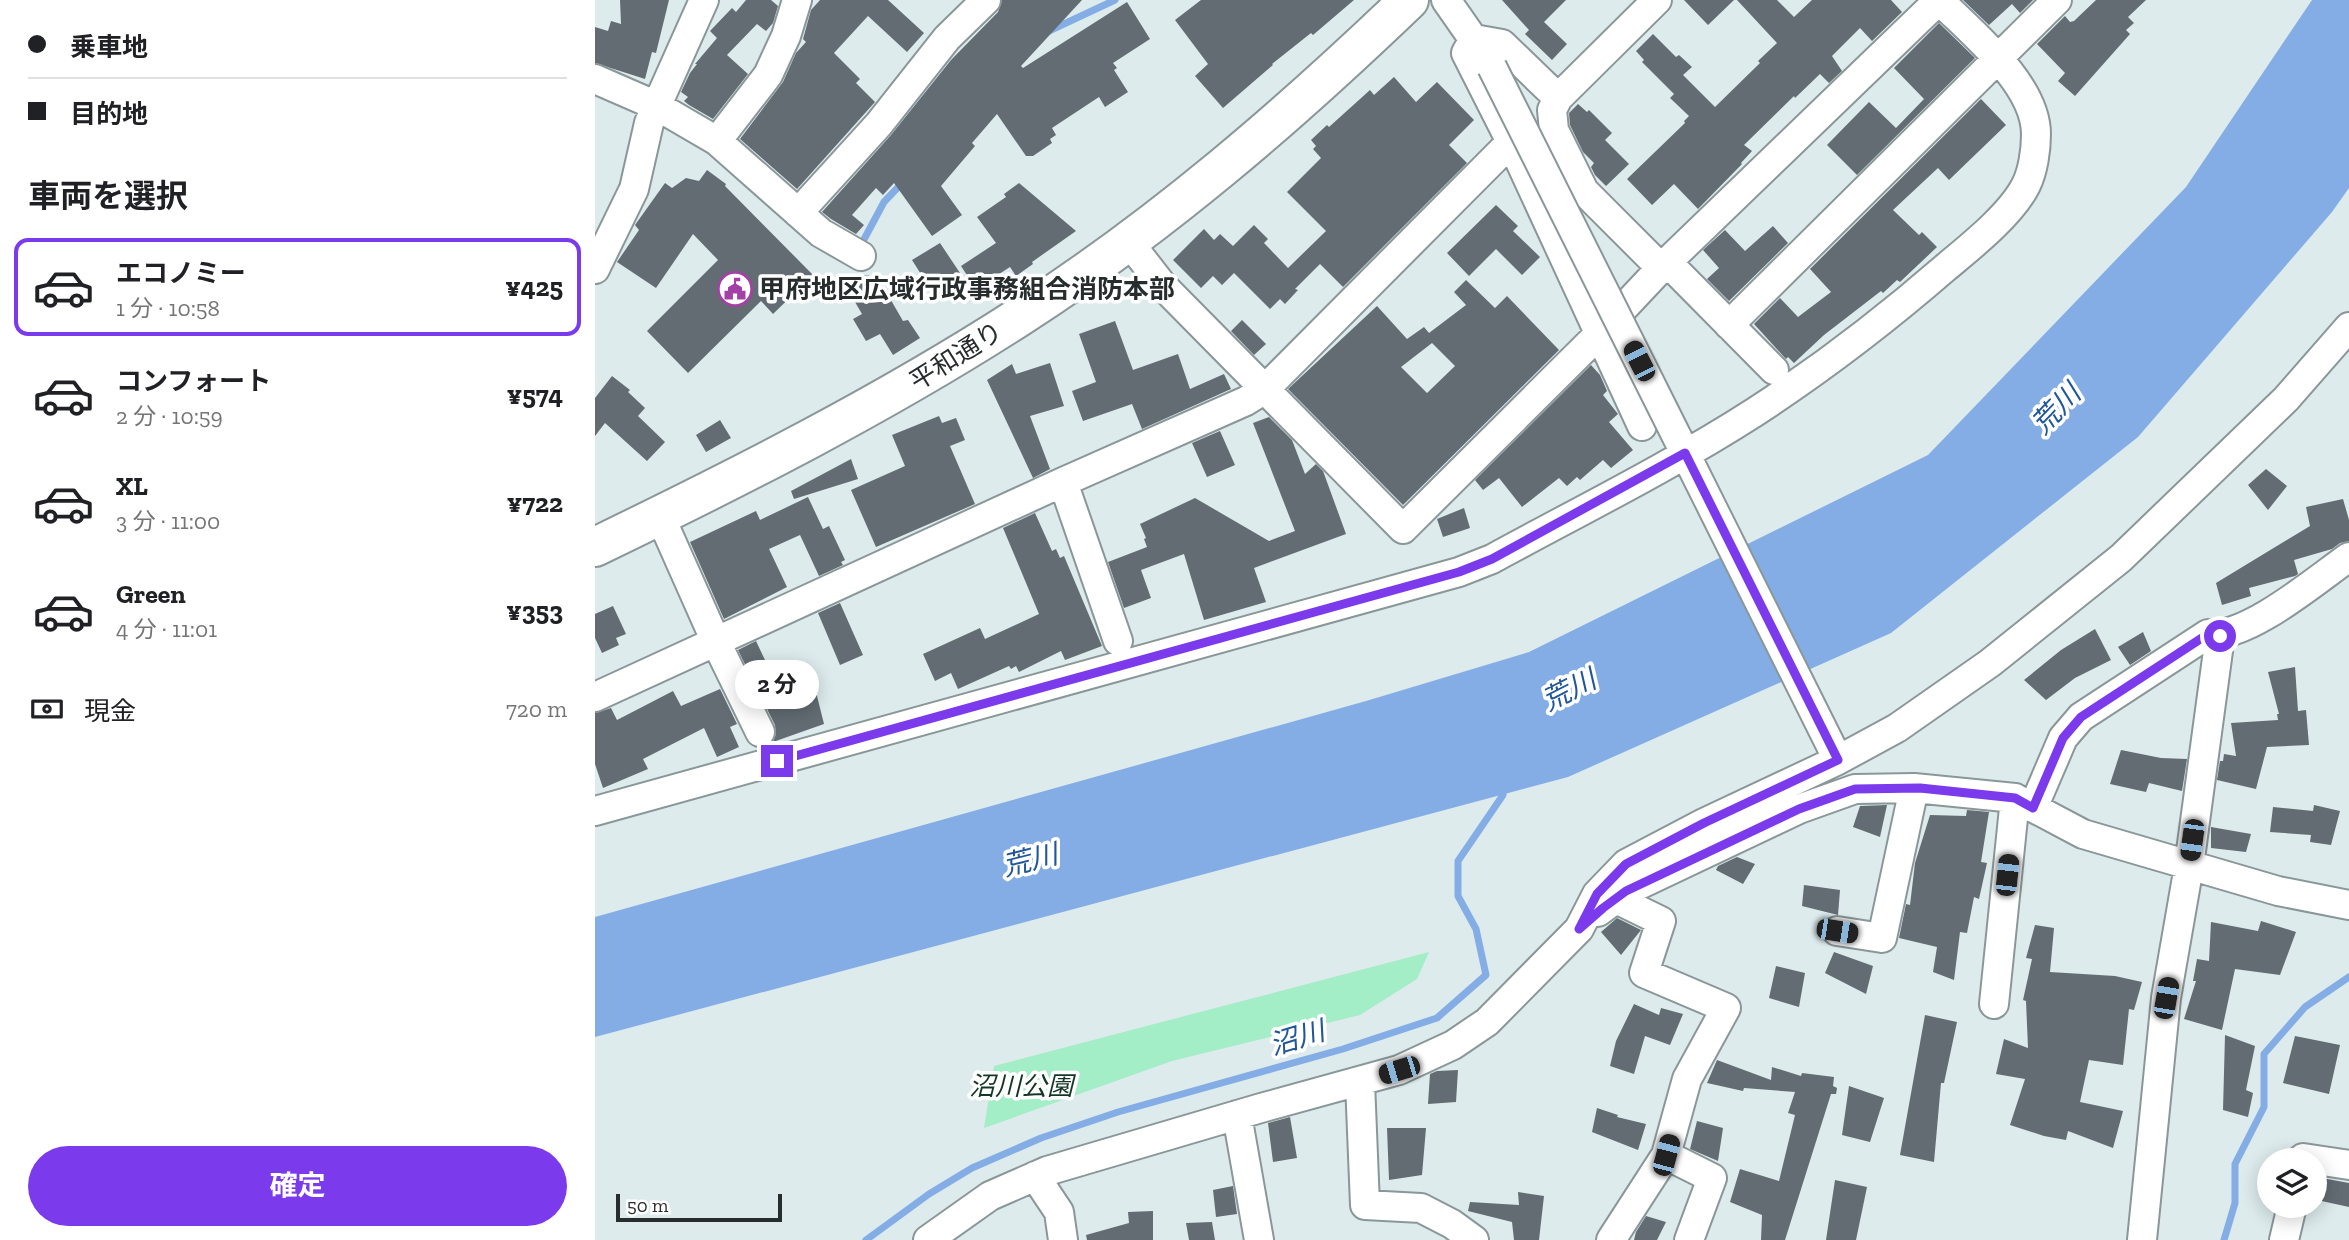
<!DOCTYPE html>
<html lang="ja">
<meta charset="utf-8">
<style>
body{margin:0;font-family:"Zilla Slab","Noto Sans JP",serif;background:#f2f2f2;color:#202124;height:100vh;display:flex;flex-direction:column;font-size:26px;white-space:nowrap}
*{box-sizing:border-box;margin:0}
p{font-size:23px;color:#757577}
.icon{flex:none;width:38px;height:38px;fill:none;stroke:currentColor;stroke-width:2;stroke-linecap:round;stroke-linejoin:round}
.map{position:relative;flex:1;overflow:hidden}
.sheet{display:flex;flex-direction:column;background:#fff;width:595px}
.sheet>*{flex:none}
.hud{display:grid;align-content:center;height:154px;padding:0 28px;background:#fff}
.tools{position:absolute;left:1662px;top:1148px;display:grid;gap:14px}
.tools a{display:grid;place-items:center;width:70px;height:70px;border-radius:50%;background:#fff;box-shadow:0 4px 18px #0003;font-size:35px}
.scale{position:absolute;left:21px;bottom:18px;width:166px;box-sizing:border-box;padding-left:7px;border:4px solid #272d2d;border-top:0;font-size:19px;line-height:24px;white-space:nowrap;color:#272d2d;-webkit-text-stroke:5px #fff;paint-order:stroke}
.end{position:absolute;width:32px;height:32px;margin:-16px;border:9px solid #7c3aed;background:#fff;box-shadow:0 0 0 4px #fff}
.from{border-radius:50%}
.bubble{position:absolute;height:49px;border-radius:24px;background:#fff;box-shadow:0 4px 18px #0003;font-size:23px;font-weight:700;line-height:49px;text-align:center}
.car{position:absolute;width:21px;height:42px;margin:-21px -10px;border-radius:9px;box-shadow:0 0 5px 2px #0007;background:linear-gradient(#222 24%,#8ab4d8 0 40%,#222 0 76%,#8ab4d8 0 86%,#222 0)}
.hud b{display:flex;align-items:center;gap:24px;height:66px;font-size:26px}
.hud b+b{border-top:2px solid #e0e0e0}
.hud i{width:18px;height:18px;background:#202124}
ul{padding:0;list-style:none}
li{display:flex;align-items:center;gap:21px;height:98px;margin:0 14px 10px;padding:0 14px;border:4px solid transparent;border-radius:14px}
li div{flex:1}
li b{display:block;font-size:26px}
li em{font-style:normal;font-weight:700}
li.current{border-color:#7c3aed}
li>.icon{width:63px;height:63px;stroke-width:1.5}
h2{padding:0 28px;font-size:32px;line-height:84px}
.pay{display:flex;align-items:center;gap:18px;height:77px;padding:0 28px;font-size:26px}
.pay p{margin-inline-start:auto}
.action{display:flex;gap:14px;margin-top:auto;padding:14px 28px}
.action a{flex:1;height:80px;border-radius:42px;background:#7c3aed;color:#fff;font-size:28px;font-weight:700;line-height:80px;text-align:center}
main{display:flex;flex:1;min-height:0}
.map>svg:first-child{display:block}
</style>
<main>
<section class="sheet">
<div class="hud">
<b><i class="from"></i>乗車地</b>
<b><i></i>目的地</b>
</div>
<h2>車両を選択</h2>
<ul>
<li class="current"><svg class="icon" aria-label="car" viewBox="0 0 24 24"><path d="M5 17H2v-5l4-1 3-4h7l3 4 3 1v5h-3M9 17h6M6 11h13"/><circle cx="7" cy="17" r="2"/><circle cx="17" cy="17" r="2"/></svg><div><b>エコノミー</b><p>1 分 · 10:58</p></div><em>¥425</em></li>
<li><svg class="icon" aria-label="car" viewBox="0 0 24 24"><path d="M5 17H2v-5l4-1 3-4h7l3 4 3 1v5h-3M9 17h6M6 11h13"/><circle cx="7" cy="17" r="2"/><circle cx="17" cy="17" r="2"/></svg><div><b>コンフォート</b><p>2 分 · 10:59</p></div><em>¥574</em></li>
<li><svg class="icon" aria-label="car" viewBox="0 0 24 24"><path d="M5 17H2v-5l4-1 3-4h7l3 4 3 1v5h-3M9 17h6M6 11h13"/><circle cx="7" cy="17" r="2"/><circle cx="17" cy="17" r="2"/></svg><div><b>XL</b><p>3 分 · 11:00</p></div><em>¥722</em></li>
<li><svg class="icon" aria-label="car" viewBox="0 0 24 24"><path d="M5 17H2v-5l4-1 3-4h7l3 4 3 1v5h-3M9 17h6M6 11h13"/><circle cx="7" cy="17" r="2"/><circle cx="17" cy="17" r="2"/></svg><div><b>Green</b><p>4 分 · 11:01</p></div><em>¥353</em></li>
</ul>
<div class="pay"><svg class="icon" aria-label="cash" viewBox="0 0 24 24"><path d="M3 7h18v10H3z"/><circle cx="12" cy="12" r="2"/></svg>現金<p>720 m</p></div>
<div class="action"><a>確定</a></div>
</section>
<div class="map">
<svg width="1754" height="1240" viewBox="0 0 1754 1240">
<rect width="100%" height="100%" fill="#ddebed"/>
<!-- green -->
<path fill="#a3edc7" d="M834,952l-12,27 -57,36 -188,46 -188,67 10,-62z"/>
<!-- water -->
<path fill="#83ade4" d="M1717,0h37v188l-17,24 -194,225 -247,196 -323,144 -973,260v-120l771,-216 163,-49 399,-197 258,-268z"/>
<g fill="none" stroke-linecap="round" stroke-linejoin="round">
<!-- stream -->
<path stroke="#83ade4" stroke-width="7" d="M454,31l66,-31
M266,245l23,-43 19,-20
M271,1240l63,-46 43,-26 69,-30 77,-26 225,-63 94,-31 49,-43 -10,-46 -18,-33v-35l45,-66 1,-10
M1629,1240l11,-37v-39l29,-57v-53l41,-47 44,-30"/>
</g>
<!-- building -->
<path fill="#626c72" fill-rule="evenodd" d="M25,0h49l-13,53 -4,-1 -7,27 -50,-16v-36l13,4 3,-10 10,3z
M151,0h25l7,6 -5,17 -7,8 -9,-7 -30,31 21,19 -35,45 -24,-14 -5,-4 4,-4 -7,-5 9,-19 7,-9h-2l22,-26 -7,-7 22,-23 4,4z
M225,0h68l36,33 -17,19 -39,-36 -34,37 26,26 -4,4 19,19 -78,87 -57,-50 43,-57 13,-29 10,-11 -3,-3 8,-29z
M407,0h80l-61,66 2,2 104,-66 23,37 -37,24 4,5 -3,2 14,22 -23,15 -6,-10 -47,31 4,7 -6,4 2,4 -19,13h-7l-29,-42 -25,29 3,3 -34,40 21,29 -30,21 -38,-53 -11,12 -7,-7 -24,27 12,10 -8,9 -25,-15 -9,-7 69,-77 60,-75 47,-48z
M606,0h153l-41,35 -2,-2 -39,31 1,1 -50,43 -28,-32 13,-12 -33,-44z
M907,0h64l-22,22 23,22 -15,16 -27,-26 4,-4z
M1089,0h50l-26,25z
M1142,0h40l17,17 18,-17h79l11,12 -30,29 -12,-13 -28,28 10,15 -13,12 -9,-9 -25,24 -1,-2 -50,49 8,6 -11,12 1,1 -44,45 -24,-25 -22,21 -25,-26 58,-56 -1,-2 5,-5 -19,-18 4,-4 -32,-32 2,-2 -8,-9 17,-17 23,23 3,-2 13,12 -9,8 32,32 45,-44 -2,-2 19,-18z
M1368,0h70l-13,13 -8,-9 -23,21z
M1501,0h50l-18,17 6,6 -8,7 4,4 -55,62 -17,-15 7,-8 -28,-29 28,-28 5,6 4,-1z
M1344,23l36,35 -118,117 -30,-30 42,-43 27,26 28,-29 -30,-31z
M799,77l22,25 21,-20 37,38 -25,25 18,18 -124,124 -23,-23 -25,25 3,1 -13,14 -5,-5 -10,10 -36,-36 -12,12 -9,-9 -12,12 -28,-28 31,-31 10,11 6,-6 13,12 21,-21 14,14 -4,4 24,25 38,-37 -39,-39 34,-34 -8,-9 3,-3 -5,-6 16,-15 2,2 41,-37 4,5z
M1386,99l25,26 -57,55 -11,-12 -45,42 26,25 3,-3 15,15 -37,35 -3,-2 -14,13 -2,-2 -57,44 -30,28 -6,-6 -2,2 -32,-35 26,-26 18,19 33,-25 -21,-23z
M983,104l9,8 2,-2 23,23 -7,7 24,24 -23,22 -11,-11 -4,-8 3,-4 -11,-11 -13,-27 -1,-12z
M112,170l19,14 -1,2 88,89 -40,39 -12,-13 -73,72 -41,-42 71,-71 -25,-26 -37,54 -39,-26 22,-32 -4,-5 30,-42 7,5 14,-10 13,3z
M424,183l57,48 -44,31 1,2 -17,12 -6,-9 -34,22 -15,-23 35,-23 -19,-26 29,-20 -2,-3z
M901,205l22,21 -5,5 27,26 -18,18 -26,-26 -27,27 -22,-23z
M1178,226l15,17 -59,58 -22,-22 12,-11 -16,-18 22,-20 20,21z
M345,243l24,36 -28,19 -24,-38z
M267,275h7l2,4 6,-3 26,45 5,-1 12,18 -27,17 -13,-21 -14,7 -13,-22 9,-5 -14,-24v-7z
M871,280l29,28 12,-12 52,54 -156,155 -115,-116 89,-83 30,33 17,-12 5,6 37,-28 -12,-13zM837,343l23,23 -28,27 -26,-26z
M647,320l24,24 -12,11 -23,-24z
M520,321l18,49 45,-16 12,35 34,-15 7,15 -89,40 -10,-25 -49,17 -11,-30 24,-9 -17,-48z
M455,363l14,43 -34,10 20,53 -17,9 -46,-98 25,-16 4,10z
M996,365l9,10 7,16 -4,4 15,19 -9,8 24,28 -22,18 -8,-8 -23,20 -3,-3 -10,9 -8,-8 -37,29 -23,-29 -16,12 -8,-10z
M17,376l18,14 -2,2 17,16 -7,8 27,26 -18,19 -42,-38 -10,13v-38z
M344,416l3,7 14,-5 9,22 -15,6 25,58 -99,43 -25,-57 54,-24 -13,-31z
M674,417l23,23 13,34 11,-10 7,7 23,63 -92,34 12,34 -62,18 -20,-66 -43,16 10,28 -27,10 -16,-46 39,-15 -3,-8 2,-1 -6,-14 55,-26 74,43 26,-10 -42,-108z
M125,420l11,18 -25,14 -10,-17z
M625,431l15,34 -28,12 -15,-34z
M256,459l7,20 -64,20 -3,-8z
M1671,469l21,17 -19,24 -20,-25z
M213,497l15,32 6,-3 16,34 -4,2 2,3 -24,11 -19,-41 -31,14 18,38 -63,32 -34,-77 66,-31 4,9z
M1748,499l6,21v21l-9,2 -8,6 -38,11 4,14 -3,2 -46,12 2,8 -29,9 -6,-22 94,-57 -4,-19z
M869,508l6,20 -27,9 -6,-18z
M440,513l17,38 4,-2 4,9 4,-2 38,90 -37,14 -4,-9 -42,21 -3,-6 -5,3 -2,-3 -51,23 -7,-16 -16,8 -12,-27 57,-26 5,11 54,-25 -36,-86z
M245,603l23,52 -23,10 -22,-52z
M18,606l13,28 -10,4 3,7 -17,8 -7,-15v-24z
M1500,629l16,31 -36,18 -29,22 -22,-20 37,-30z
M1548,632l8,19 -21,14 -12,-18z
M161,641l26,55 33,-8 9,36 -51,18 3,-8 -1,-9 -37,-75z
M1700,667l3,44 8,-1 3,35 -42,2 -11,42 -39,-9 3,-19h3l1,-7 12,2 -5,-33 47,-3 -1,-6h2l-11,-42z
M125,689l17,35 -7,3 9,20 -22,10 -13,-29 -61,31 5,10 -45,19 -8,-24v-51l16,-5 6,12 56,-29 8,15z
M1526,750l40,8 26,1 -5,32 -33,-8 -3,9 -36,-8z
M1292,805l-7,32 -27,-10 7,-21z
M1719,805l26,6 -9,34 -21,-3 1,-7 -41,-3 3,-25 40,4z
M1372,810l22,2 -8,50 6,1 -8,36 -5,-2 -7,36 -7,-1 -6,48 -21,-8 4,-25 -38,-9 7,-34 4,1 5,-42 15,-48 36,1z
M1616,827l40,7 -5,18 -35,-4z
M1142,857l18,7 -12,20 -27,-14 2,-4z
M1209,885l36,5 -2,25 -36,-9z
M1022,918l24,12 -20,25 -20,-23z
M1666,921l35,11 -16,43 -45,-6 -13,61 -38,-11 12,-38h-3l4,-22 12,2 2,-39 47,9z
M1440,925l19,3 -4,44 65,4 27,6 -8,28 -5,-1 -6,56 -34,-5 -9,42 43,9 -10,37 -45,-17 -2,9 -22,-4 -34,-11 15,-46 -29,-5 8,-35 24,9 -2,-47 -3,-1 9,-41 -6,-1z
M1239,952l39,14 -7,28 -41,-21z
M1181,966l29,7 -6,34 -30,-9z
M1039,1004l25,11 2,-7 22,6 -13,31 -25,-9 -11,38 -24,-8 6,-25z
M1330,1015l32,7 -13,61h-3l-7,79 -34,-7z
M1630,1035l30,11 -9,44 7,3 -5,24 -25,-7z
M1700,1036l45,9 -11,49 -46,-11z
M1122,1060l54,20 1,-13 29,9 1,-3 32,4 -1,9 4,2 -1,6h-5l-46,146h-24l1,-25 -32,-13 10,-33 39,12 16,-66 -7,-2 7,-21 -51,-4 -1,3 -36,-8z
M863,1070l-2,32 -28,2 2,-30 7,-3z
M1254,1086l35,12 -14,44 -28,-7z
M1002,1108l21,7 -1,2 29,7 -8,26 -46,-18z
M695,1117l7,41 -24,4 -5,-39z
M1102,1121l26,7 -5,33 -28,-12z
M792,1128h39l-4,47 -33,5z
M1727,1178l27,5v24l-32,-7z
M1240,1180l32,7 -11,53h-30z
M638,1186l4,28 -21,3 -3,-27z
M923,1192l26,4 -5,44h-25l-2,-18 -44,-11 2,-9 49,3z
M558,1211v29h-66l-1,-5 43,-12 -1,-11z
M1051,1216l20,6 -9,18h-23l2,-8z
M617,1222l3,18h-26l-3,-17z"/>
<g fill="none" stroke-linecap="round" stroke-linejoin="round">
<!-- minor casing -->
<g stroke="#8a9799" stroke-width="32">
<path id="minor" d="M851,0l37,53
M1062,0l-99,98 -6,12 2,20 30,61 77,77 14,2 99,100
M0,79l62,27 60,35 104,92 40,23
M963,98l-56,-54 -28,-5 -8,14 45,89 131,284
M122,141l51,-66 18,-39 11,-36
M203,213l81,-89 68,-86 39,-38
M533,241l35,45 240,243 196,-195 62,-66 278,-268
M0,269l39,-80 15,-66 55,-123
M1134,325l328,-325
M1082,437l161,323
M468,482l55,159
M65,516l56,126 44,90
M0,697l468,-215 183,-81 19,-12 246,-247
M1438,808l30,-70 18,-21 127,-83c39,5 108,-54 141,-77
M0,811l864,-239 33,-13c88,-48 179,-93 263,-147 66,-43 130,-92 190,-144 25,-21 66,-53 81,-83 7,-14 10,-35 10,-51 0,-50 -64,-101 -97,-134
M1003,912l28,-21 173,-82 56,-20 59,-1 101,10 68,36 195,57 71,14
M1242,931l45,7 32,-150
M1399,1004l21,-206
M765,1082l5,123 56,3 31,16 22,16
M642,1115l22,125
M1071,1155l46,23 -23,62
M1707,1160l1,-2 46,7
M440,1176l24,36 4,28
M333,1240l62,-44 57,-25 214,-63 138,-38 54,-25 34,-23 92,-93 18,-35 29,-30 78,-41 134,-63 59,-32 93,-65 131,-105 165,-159 63,-72
M1016,1240l55,-85 21,-76 39,-71 -82,-35 17,-52 -45,-22
M1547,1240l24,-242 23,-132 31,-230
M1689,1240l8,-34"/>
</g>
<!-- highway casing -->
<g stroke="#8a9799" stroke-width="42">
<path id="highway" d="M0,547c145,-70 289,-143 424,-230 142,-91 269,-201 390,-317"/>
</g>
<!-- minor -->
<use href="#minor" stroke="#fff" stroke-width="28"/>
<!-- highway -->
<use href="#highway" stroke="#fff" stroke-width="38"/>
<!-- minor-bridge casing -->
<g stroke="#8a9799" stroke-width="32" stroke-linecap="butt">
<path id="minor-bridge" d="M897,67l184,368"/>
</g>
<!-- minor-bridge -->
<use href="#minor-bridge" stroke="#fff" stroke-width="28"/>
</g>
<g fill="none" stroke-linecap="round" stroke-linejoin="round">
<!-- route -->
<path stroke="#7c3aed" stroke-width="9" d="M182,761l682,-189 33,-13 193,-106 153,307 -134,63 -78,41 -29,30 -18,35 24,-21 23,-17 173,-82 56,-20 65,-1 95,10 18,10 30,-70 18,-21 127,-83 12,2"/>
</g>
<!-- icons -->
<defs>
<g id="civic-ring" transform="scale(1.75)"><circle r="9.5" fill="#fff" stroke="#a340a6" stroke-width="1.5"/><path d="M-.6-6.5H3V-4.5H.6V-3L4-1V1h2V6H-6V1h2V-1L-.6-3ZM-1.2 2.5V6h2.4V2.5Z" fill="#a340a6"/></g>
</defs>
<g fill-rule="evenodd">
<use href="#civic-ring" x="140" y="289"/>
</g>
<g text-anchor="middle" dominant-baseline="central" stroke-width="7" stroke-linejoin="round" paint-order="stroke">
<!-- poi labels -->
<g font-size="26" font-weight="bold" fill="#272d2d" stroke="#fff" text-anchor="start">
<text x="164" y="289">甲府地区広域行政事務組合消防本部</text>
</g>
<!-- street labels -->
<g font-size="26" fill="#272d2d" stroke="#fff">
<text transform="translate(361 356) rotate(-32)">平和通り</text>
</g>
<!-- park labels -->
<g font-size="26" font-style="italic" fill="#143626" stroke="#fff">
<text x="426" y="1086">沼川公園</text>
</g>
<!-- water labels -->
<g font-size="28" font-style="italic" fill="#20579a" stroke="#fff">
<text transform="translate(1461 409) rotate(-46)">荒川</text>
<text transform="translate(974 690) rotate(-27)">荒川</text>
<text transform="translate(435 860) rotate(-14)">荒川</text>
<text transform="translate(702 1038) rotate(-17)">沼川</text>
</g>
</g>
</svg>
<div class="tools">
<a><svg class="icon" aria-label="layers" viewBox="0 0 24 24"><path d="M12 4l9 5-9 5-9-5zM3 14l9 5 9-5"/></svg></a>
</div>
<div class="scale">50 m</div>
<i class="end from" style="left:1625px;top:636px"></i>
<i class="end" style="left:182px;top:761px"></i>
<div class="bubble" style="left:140px;top:660px;width:84px">2 分</div>
<i class="car" style="left:1044px;top:361px;rotate:333deg"></i>
<i class="car" style="left:1597px;top:840px;rotate:188deg"></i>
<i class="car" style="left:1412px;top:875px;rotate:6deg"></i>
<i class="car" style="left:1242px;top:931px;rotate:99deg"></i>
<i class="car" style="left:1571px;top:998px;rotate:10deg"></i>
<i class="car" style="left:804px;top:1070px;rotate:253deg"></i>
<i class="car" style="left:1071px;top:1155px;rotate:15deg"></i>
</div>
</main>
